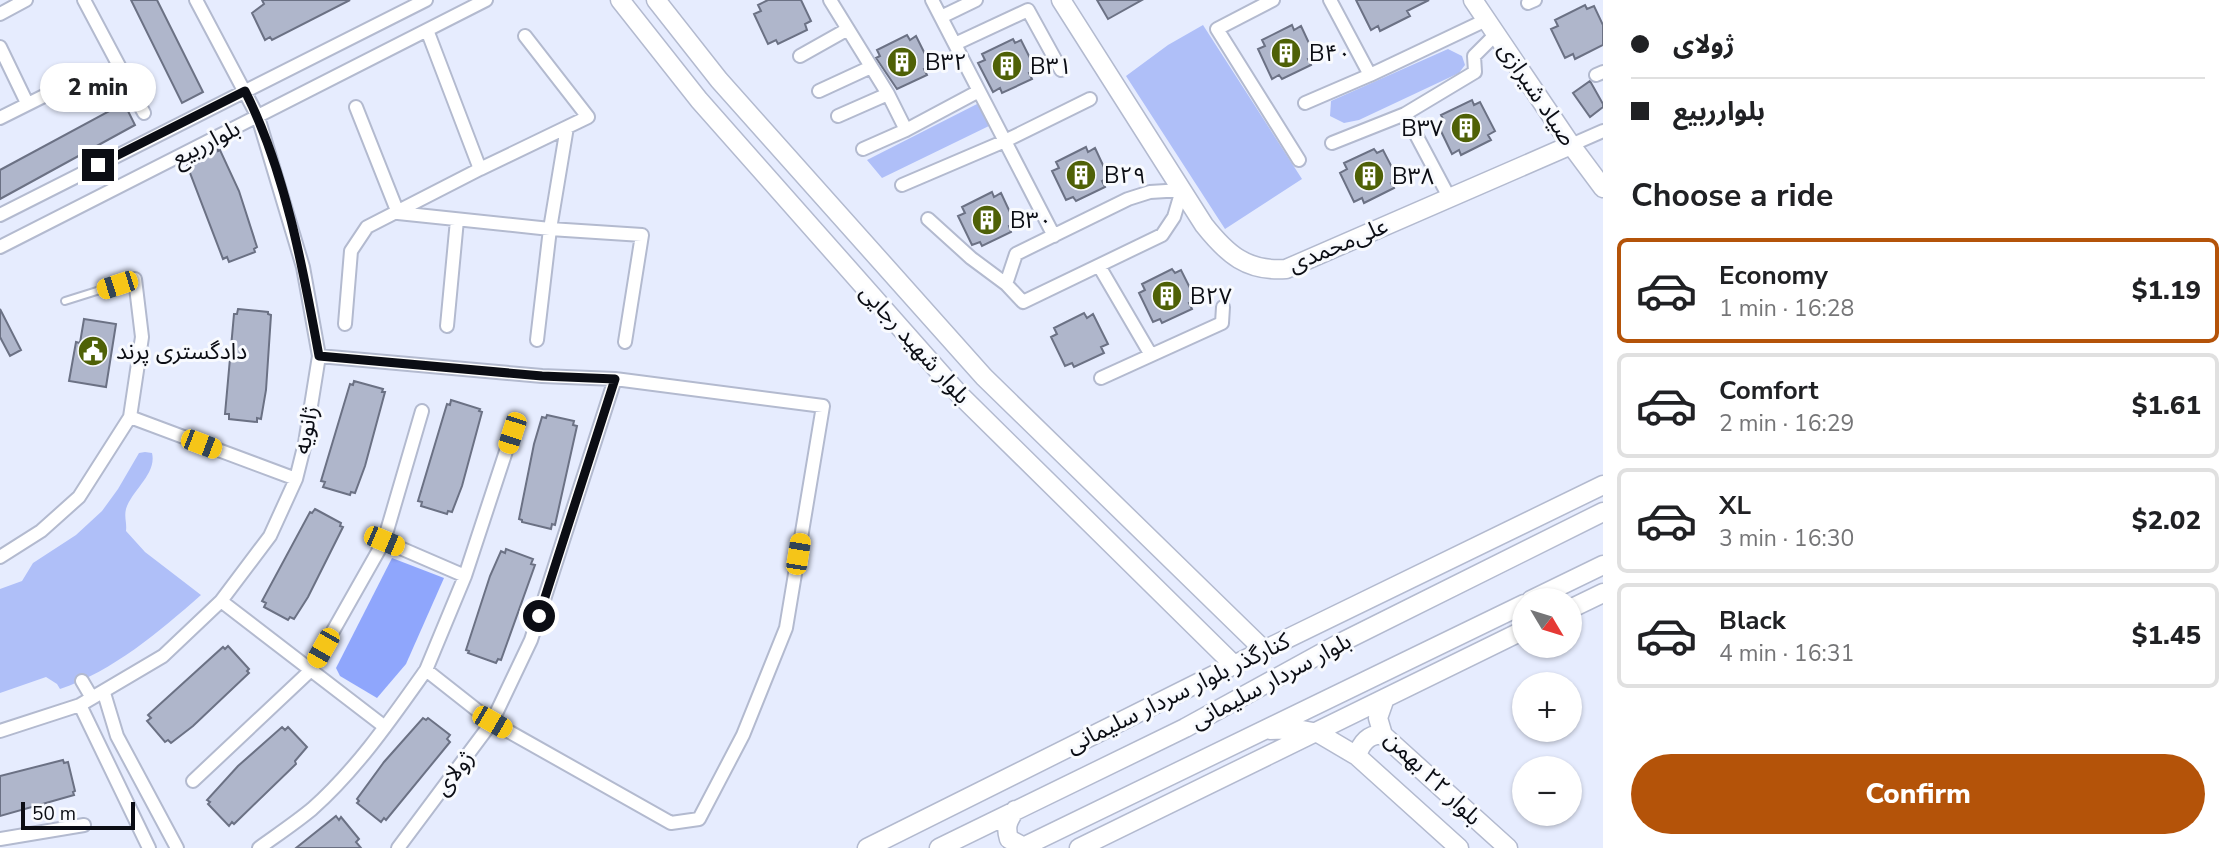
<!DOCTYPE html>
<meta charset="utf-8">
<style>
body{margin:0;font-family:"Nunito Sans","Noto Sans Arabic",sans-serif;background:#f6f6f6;color:#202124;height:100vh;display:flex;flex-direction:column;font-size:26px;white-space:nowrap}
*{box-sizing:border-box;margin:0}
p{font-size:23px;color:#757577}
.icon{flex:none;width:38px;height:38px;fill:none;stroke:currentColor;stroke-width:2;stroke-linecap:round;stroke-linejoin:round}
.map{position:relative;flex:1;overflow:hidden}
.panel{display:flex;flex-direction:column;background:#fff;width:630px}
.panel>*{flex:none}
.hud{display:grid;align-content:center;height:154px;padding:0 28px;background:#fff}
.needle{width:46px;rotate:128deg}
.controls{position:absolute;left:1512px;top:588px;display:grid;gap:14px}
.controls a{display:grid;place-items:center;width:70px;height:70px;border-radius:50%;background:#fff;box-shadow:0 2px 5px #0004;font-size:35px}
.scale{position:absolute;left:21px;bottom:18px;width:114px;box-sizing:border-box;padding-left:7px;border:4px solid #0b0d14;border-top:0;font-size:19px;line-height:24px;white-space:nowrap;color:#0b0d14;-webkit-text-stroke:5px #f8fafe;paint-order:stroke}
.end{position:absolute;width:32px;height:32px;margin:-16px;border:9px solid #0b0d14;background:#fff;box-shadow:0 0 0 4px #fff}
.from{border-radius:50%}
.bubble{position:absolute;height:49px;border-radius:24px;background:#fff;box-shadow:0 2px 5px #0004;font-size:23px;font-weight:800;line-height:49px;text-align:center}
.car{position:absolute;width:21px;height:42px;margin:-21px -10px;border-radius:9px;box-shadow:0 0 5px 2px #0007;background:linear-gradient(#f5c518 24%,#345 0 40%,#f5c518 0 76%,#345 0 86%,#f5c518 0)}
.hud b{display:flex;align-items:center;gap:24px;height:66px;font-size:26px}
.hud b+b{border-top:2px solid #e0e0e0}
.hud i{width:18px;height:18px;background:#202124}
ul{padding:0;list-style:none}
li{display:flex;align-items:center;gap:21px;height:105px;margin:0 14px 10px;padding:0 14px;border:4px solid #e0e0e0;border-radius:10px}
li div{flex:1}
li b{display:block;font-size:26px}
li em{font-style:normal;font-weight:800}
li.active{border-color:#b45309}
li>.icon{width:63px;height:63px;stroke-width:1.5}
h2{padding:0 28px;font-size:32px;line-height:84px}
.cta{display:flex;gap:14px;margin-top:auto;padding:14px 28px}
.cta a{flex:1;height:80px;border-radius:42px;background:#b45309;color:#fff;font-size:28px;font-weight:800;line-height:80px;text-align:center}
main{display:flex;flex:1;min-height:0}
.map>svg:first-child{display:block}
</style>
<main>
<div class="map">
<svg width="1603" height="848" viewBox="0 0 1603 848">
<rect width="100%" height="100%" fill="#e6ecfe"/>
<!-- green -->
<path fill="#afbff8" d="M1203,25l99,154 -77,50 -99,-153 42,-31z
M1448,49l14,7 3,9 -6,8 -100,47 -15,3 -14,-7 1,-15z
M977,104l14,21 -109,53 -15,-18z
M145,452l7,1c5,21 -20,37 -26,56 -2,8 1,14 0,22l19,21 56,43c-42,37 -88,76 -141,94l-3,-5 -11,-7 -46,16v-104l22,-8 11,-18 43,-28 26,-24 16,-22 21,-36z"/>
<!-- forest -->
<path fill="#8fa6fc" d="M392,558l52,20 -38,86 -29,34 -37,-22 -4,-8z"/>
<!-- building -->
<path fill="#afb6cb" stroke="#6b7184" stroke-width="2" d="M131,0h26l46,92 -21,11z
M262,0h88l-78,40 -2,-3 -5,3 -13,-27 12,-9z
M768,0h33l10,21 -6,3 2,6 -29,14 -2,-4 -8,4 -14,-30 7,-3 -3,-6z
M1097,0h45l-34,19z
M1356,0h73l-22,11 3,5 -30,15 -2,-5 -7,4z
M1585,5l2,4 7,-3 9,19v20l-28,14 -2,-5 -8,4 -14,-29 7,-3 -3,-6z
M1292,25l2,5 7,-4 14,30 -7,3 3,6 -29,14 -3,-4 -7,4 -14,-30 7,-3 -3,-6z
M907,35l3,5 6,-4 15,30 -7,3 3,6 -30,14 -21,-31 4,-2 -3,-6z
M1013,39l2,4 6,-3 15,30 -7,3 3,6 -30,14 -2,-5 -7,4 -15,-29 7,-3 -3,-6z
M1590,81l13,23v3l-13,10 -17,-24z
M1472,100l2,5 6,-3 15,29 -7,4 3,5 -30,15 -2,-5 -7,4 -14,-29 6,-4 -3,-6z
M124,103l11,22 -135,74v-29z
M1086,147l2,5 7,-4 14,30 -7,3 3,6 -29,14 -3,-4 -7,3 -14,-29 7,-3 -3,-6z
M217,148l1,3 2,-1 19,41 18,56 -3,2 1,3 -26,10 -2,-5 -4,2 -36,-94 3,-1 -1,-3z
M1374,149l3,4 6,-3 15,29 -7,4 3,5 -30,15 -2,-5 -8,4 -14,-29 7,-4 -3,-6z
M992,192l2,5 7,-4 14,30 -6,3 2,6 -29,14 -2,-4 -8,3 -14,-29 7,-3 -3,-6z
M1172,269l3,4 6,-3 15,30 -7,3 3,6 -30,14 -2,-4 -7,3 -14,-29 6,-3 -3,-6z
M0,309l21,41 -11,6 -10,-19z
M238,309l30,3v2l3,1 -5,75 -5,29 -4,-1v4l-28,-3v-5h-4l9,-100h3z
M1084,313l3,5 6,-4 15,30 -7,3 3,6 -30,14 -2,-4 -7,3 -14,-29 6,-3 -3,-6z
M84,319l32,5 -10,63 -37,-6 7,-39 4,1z
M354,381l29,8 -1,3h3l-20,74 -10,27 -4,-1 -1,3 -27,-8 2,-5 -4,-1 29,-97 3,1z
M451,400l29,9 -1,2 3,1 -20,74 -10,26 -4,-1 -1,3 -26,-8 1,-4 -4,-1 29,-97 3,1z
M547,415l27,6 -1,4 4,1 -22,99 -3,-1 -1,5 -29,-7v-2l-3,-1 15,-75 8,-27 4,1z
M315,509l26,14 -1,3 3,1 -35,70 -14,22 -4,-2 -2,3 -24,-13 2,-4 -4,-2 48,-89 2,1z
M506,549l27,10 -2,5 4,1 -34,95 -3,-1 -2,4 -28,-10 1,-2 -3,-1 24,-74 11,-25 4,2z
M228,646l21,23 -2,2 2,2 -56,53 -22,17 -3,-3 -3,2 -18,-21 4,-3 -3,-3 75,-68 2,2z
M423,718l3,2 2,-2 22,17 -3,4 3,3 -64,78 -2,-2 -3,4 -24,-19 2,-2 -2,-2 27,-37z
M282,727l3,3 3,-3 19,20 -12,14 1,3 -62,60 -2,-2 -3,4 -21,-22 2,-2 -3,-2 31,-34z
M63,760l1,3 4,-1 7,29 -2,1 1,3 -74,21v-40z
M336,816l3,4 2,-3 18,22 -3,3 5,6h-65z"/>
<g fill="none" stroke-linecap="round" stroke-linejoin="round">
<!-- lane casing -->
<g stroke="#b3bacf" stroke-width="10">
<path id="lane" d="M65,301l70,-22"/>
</g>
<!-- street casing -->
<g stroke="#b3bacf" stroke-width="16">
<path id="street" d="M84,0l60,113
M830,0l58,94 18,36
M932,0l122,236
M1273,0l-56,29 82,131
M1330,0l40,75
M1528,3l7,-3
M0,14l26,-14
M941,17l35,-17
M427,30l53,139
M955,44l73,-34 33,60
M0,47l27,56
M800,56l48,-27
M1596,75l7,-3
M819,91l52,-24
M1305,103l65,-28 116,-55
M356,107l42,106 152,16 92,6 -17,107
M1405,114l44,83
M838,116l50,-22
M0,118l68,-34
M1332,143l73,-29 70,-42 -1,-16 22,-22
M1571,145l32,-14
M863,149l43,-19 73,-39
M902,185l103,-44 85,-42
M1182,190l-8,27 -12,18 -139,67 -17,-18 10,-30 112,-55 22,-7z
M0,215l426,-215
M928,219l43,39 35,26
M0,247l486,-247
M1099,266l52,89
M345,324l6,-73 16,-24 113,-58 108,-52 -63,-81
M447,326l10,-106
M537,340l13,-111 17,-102
M1101,378l121,-55 1,-16
M130,417l166,62
M384,541l81,35
M0,557l41,-26 38,-34 51,-80 12,-80 -7,-58
M221,601l164,126
M426,670l39,-94 47,-143
M82,681l10,17
M104,693l13,43 60,112
M80,705l69,143
M0,731l80,-26 83,-49 58,-55 49,-65 26,-57 9,-36 14,-87 -16,-89 -45,-150 -62,-117
M193,781l118,-111 73,-129 38,-130
M0,839l84,-14
M259,848c18,-13 36,-25 53,-39 45,-40 80,-91 114,-139l66,52 179,101 28,-4 44,-84 43,-107 37,-222 -208,-27 -73,-3 -223,-20
M398,848l94,-126 39,-82 84,-261"/>
</g>
<!-- secondary casing -->
<g stroke="#b3bacf" stroke-width="21">
<path id="secondary" d="M620,0l79,100 260,294 276,272
M656,0l63,80 265,297 280,273
M1061,0l143,225c23,29 43,47 82,44l285,-124
M1473,0l98,145 32,43
M1531,600l72,-35
M1570,609l33,-16
M1385,698l-7,20 5,17 125,113
M1270,730l27,-1 21,4 39,23 102,92
M1357,756c4,-13 12,-23 26,-21
M1015,810c-7,11 -10,16 -6,29l15,8
M867,848l397,-198 339,-165
M939,848l246,-120 157,-86 261,-130
M1021,848l503,-244
M1079,848l445,-218"/>
</g>
<!-- lane -->
<use href="#lane" stroke="#fff" stroke-width="6"/>
<!-- street -->
<use href="#street" stroke="#fff" stroke-width="12"/>
<!-- secondary -->
<use href="#secondary" stroke="#fff" stroke-width="18"/>
</g>
<g fill="none" stroke-linecap="round" stroke-linejoin="round">
<!-- route -->
<path stroke="#0b0d14" stroke-width="9" d="M98,165l147,-74c40,79 58,177 74,265l223,20 73,3 -76,237"/>
</g>
<!-- icons -->
<defs>
<g id="building-disc" transform="scale(1.575)"><circle r="9.5" fill="#4f6107" stroke="#f8fafe"/><path d="M-4-6H4V6H1V3H-1V6H-4ZM-2.5-4.3h1.7v1.8h-1.7ZM.8-4.3h1.7v1.8H.8ZM-2.5-1h1.7V.8h-1.7ZM.8-1h1.7V.8H.8Z" fill="#fff"/></g>
<g id="civic-disc" transform="scale(1.575)"><circle r="9.5" fill="#4f6107" stroke="#f8fafe"/><path d="M-.6-6.5H3V-4.5H.6V-3L4-1V1h2V6H-6V1h2V-1L-.6-3ZM-1.2 2.5V6h2.4V2.5Z" fill="#fff"/></g>
</defs>
<g fill-rule="evenodd">
<use href="#building-disc" x="1286" y="53"/>
<use href="#building-disc" x="902" y="62"/>
<use href="#building-disc" x="1007" y="66"/>
<use href="#building-disc" x="1466" y="128"/>
<use href="#building-disc" x="1081" y="175"/>
<use href="#building-disc" x="1369" y="176"/>
<use href="#building-disc" x="987" y="220"/>
<use href="#building-disc" x="1167" y="296"/>
<use href="#civic-disc" x="93" y="351"/>
</g>
<g text-anchor="middle" dominant-baseline="central" stroke-width="6" stroke-linejoin="round" paint-order="stroke">
<!-- poi labels -->
<g font-size="23" fill="#0b0d14" stroke="#f8fafe" text-anchor="start">
<text x="1309" y="53">B۴۰</text>
<text x="925" y="62">B۳۲</text>
<text x="1030" y="66">B۳۱</text>
<text x="1443" y="128" text-anchor="end">B۳۷</text>
<text x="1104" y="175">B۲۹</text>
<text x="1392" y="176">B۳۸</text>
<text x="1010" y="220">B۳۰</text>
<text x="1190" y="296">B۲۷</text>
<text x="116" y="351">دادگستری پرند</text>
</g>
<!-- street labels -->
<g font-size="23" fill="#0b0d14" stroke="#f8fafe">
<text transform="translate(1537 94) rotate(56)">صیاد شیرازی</text>
<text transform="translate(206 143) rotate(-27)">بلوارربیع</text>
<text transform="translate(1338 245) rotate(-23)">علی‌محمدی</text>
<text transform="translate(915 344) rotate(48)">بلوار شهید رجایی</text>
<text transform="translate(306 430) rotate(-79)">ژانویه</text>
<text transform="translate(1271 681) rotate(-28)">بلوار سردار سلیمانی</text>
<text transform="translate(1178 693) rotate(-26)">کنارگذر بلوار سردار سلیمانی</text>
<text transform="translate(454 773) rotate(-53)">ژولای</text>
<text transform="translate(1433 778) rotate(44)">بلوار ۲۲ بهمن</text>
</g>
</g>
</svg>
<div class="controls">
<a><svg class="needle" viewBox="-14 -14 28 28"><path d="M0-13l5 13h-10z" fill="#e53935"/><path d="M0 13l5-13h-10z" fill="#757577"/></svg></a>
<a>+</a>
<a>−</a>
</div>
<div class="scale">50 m</div>
<i class="end from" style="left:539px;top:616px"></i>
<i class="end" style="left:98px;top:165px"></i>
<div class="bubble" style="left:40px;top:63px;width:116px">2 min</div>
<i class="car" style="left:117px;top:285px;rotate:252deg"></i>
<i class="car" style="left:512px;top:433px;rotate:198deg"></i>
<i class="car" style="left:201px;top:444px;rotate:111deg"></i>
<i class="car" style="left:384px;top:541px;rotate:113deg"></i>
<i class="car" style="left:798px;top:554px;rotate:9deg"></i>
<i class="car" style="left:323px;top:648px;rotate:210deg"></i>
<i class="car" style="left:492px;top:722px;rotate:120deg"></i>
</div>
<section class="panel">
<div class="hud">
<b><i class="from"></i>ژولای</b>
<b><i></i>بلوارربیع</b>
</div>
<h2>Choose a ride</h2>
<ul>
<li class="active"><svg class="icon" aria-label="car" viewBox="0 0 24 24"><path d="M5 17H2v-5l4-1 3-4h7l3 4 3 1v5h-3M9 17h6M6 11h13"/><circle cx="7" cy="17" r="2"/><circle cx="17" cy="17" r="2"/></svg><div><b>Economy</b><p>1 min · 16:28</p></div><em>$1.19</em></li>
<li><svg class="icon" aria-label="car" viewBox="0 0 24 24"><path d="M5 17H2v-5l4-1 3-4h7l3 4 3 1v5h-3M9 17h6M6 11h13"/><circle cx="7" cy="17" r="2"/><circle cx="17" cy="17" r="2"/></svg><div><b>Comfort</b><p>2 min · 16:29</p></div><em>$1.61</em></li>
<li><svg class="icon" aria-label="car" viewBox="0 0 24 24"><path d="M5 17H2v-5l4-1 3-4h7l3 4 3 1v5h-3M9 17h6M6 11h13"/><circle cx="7" cy="17" r="2"/><circle cx="17" cy="17" r="2"/></svg><div><b>XL</b><p>3 min · 16:30</p></div><em>$2.02</em></li>
<li><svg class="icon" aria-label="car" viewBox="0 0 24 24"><path d="M5 17H2v-5l4-1 3-4h7l3 4 3 1v5h-3M9 17h6M6 11h13"/><circle cx="7" cy="17" r="2"/><circle cx="17" cy="17" r="2"/></svg><div><b>Black</b><p>4 min · 16:31</p></div><em>$1.45</em></li>
</ul>
<div class="cta"><a>Confirm</a></div>
</section>
</main>
